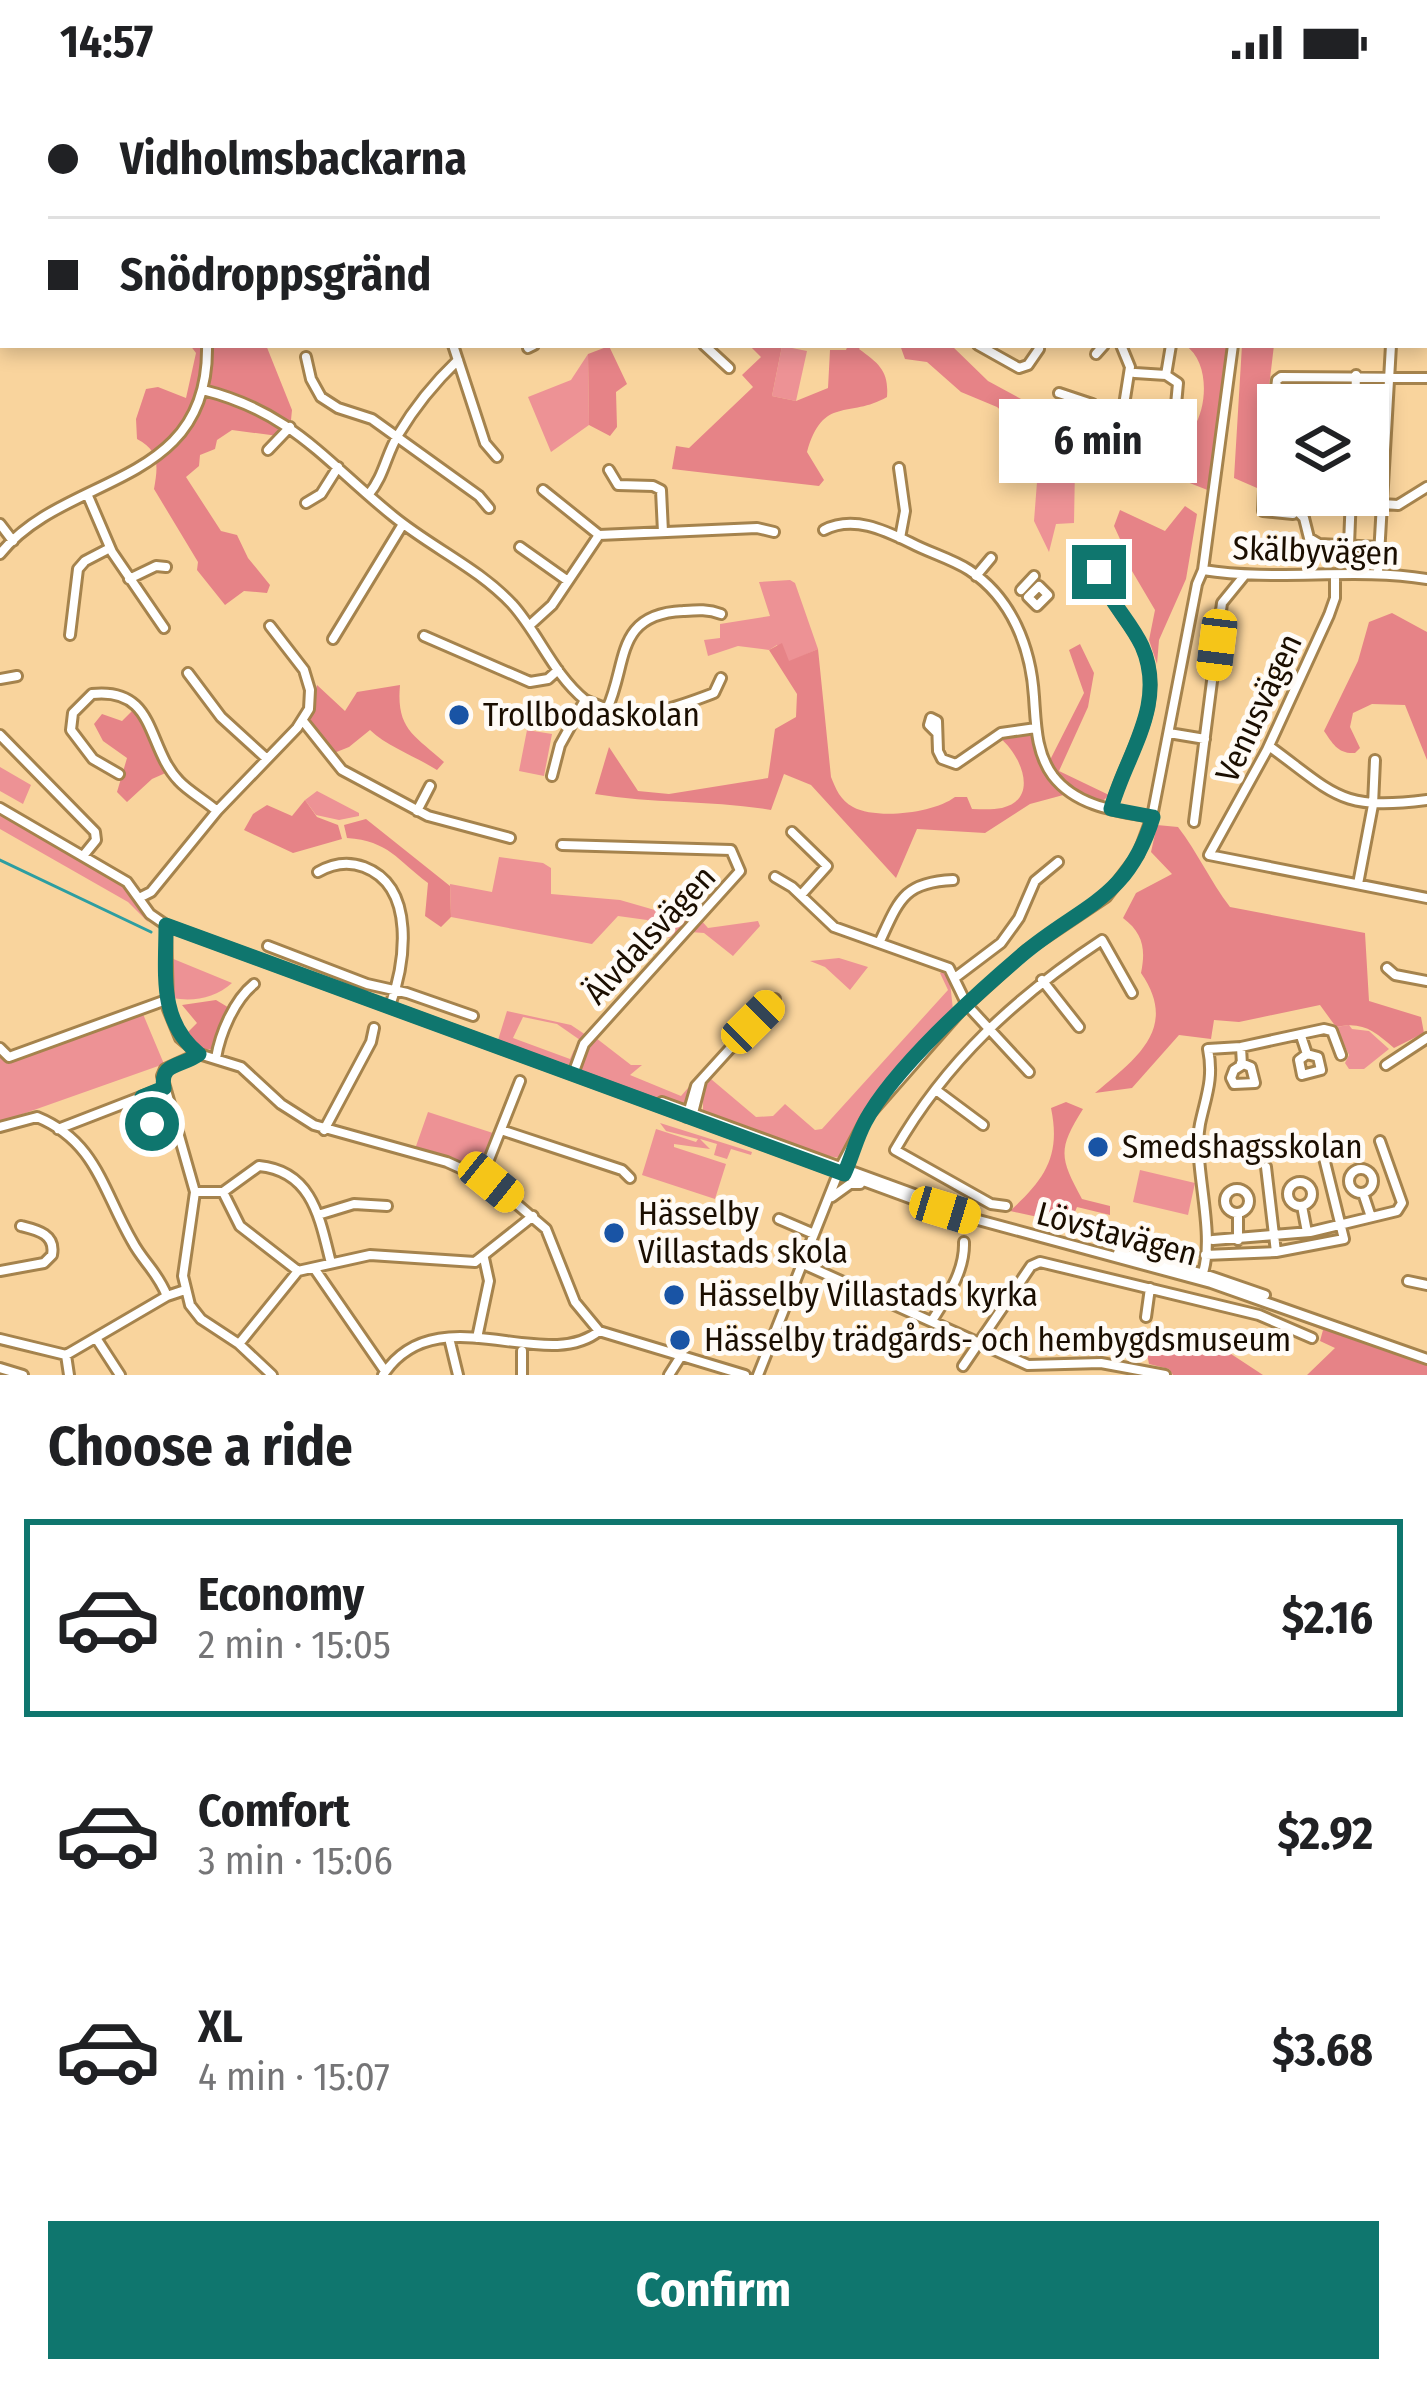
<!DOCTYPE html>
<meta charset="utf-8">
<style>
body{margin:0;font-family:"Fira Sans Condensed",sans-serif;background:#f2f2f2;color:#202124;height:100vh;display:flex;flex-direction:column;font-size:45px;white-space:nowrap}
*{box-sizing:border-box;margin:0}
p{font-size:39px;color:#757577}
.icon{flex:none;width:66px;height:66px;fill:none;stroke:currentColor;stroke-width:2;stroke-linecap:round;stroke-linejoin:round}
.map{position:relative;height:1291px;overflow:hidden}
.details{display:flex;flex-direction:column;background:#fff;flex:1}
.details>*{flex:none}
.top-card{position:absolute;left:0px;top:0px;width:1428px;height:264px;box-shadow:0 6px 18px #0003;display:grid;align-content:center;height:264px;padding:0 48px;background:#fff}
.controls{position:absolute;left:1257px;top:300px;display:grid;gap:24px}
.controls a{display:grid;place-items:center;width:132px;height:132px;border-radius:0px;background:#fff;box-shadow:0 6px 18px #0003;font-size:60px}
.end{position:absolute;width:54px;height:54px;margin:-27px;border:15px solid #0f766e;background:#fff;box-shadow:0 0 0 6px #fff}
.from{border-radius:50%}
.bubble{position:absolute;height:84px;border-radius:0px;background:#fff;box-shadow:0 6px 18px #0003;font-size:39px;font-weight:700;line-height:84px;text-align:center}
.car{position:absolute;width:36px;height:72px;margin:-36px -18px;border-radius:15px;box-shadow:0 0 9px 3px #0007;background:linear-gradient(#f5c518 24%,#345 0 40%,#f5c518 0 76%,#345 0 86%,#f5c518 0)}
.top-card b{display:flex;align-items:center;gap:42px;height:114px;font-size:45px}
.top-card b+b{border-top:3px solid #e0e0e0}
.top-card i{width:30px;height:30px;background:#202124}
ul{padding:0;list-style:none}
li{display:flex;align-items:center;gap:36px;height:198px;margin:0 24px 18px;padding:0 24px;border:6px solid transparent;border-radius:0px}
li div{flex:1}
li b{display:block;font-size:45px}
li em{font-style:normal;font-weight:700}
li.active{border-color:#0f766e}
li>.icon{width:108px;height:108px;stroke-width:1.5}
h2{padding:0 48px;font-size:54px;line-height:144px}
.action{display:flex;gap:24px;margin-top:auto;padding:24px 48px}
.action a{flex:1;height:138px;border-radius:0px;background:#0f766e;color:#fff;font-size:48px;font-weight:700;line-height:138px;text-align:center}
.status{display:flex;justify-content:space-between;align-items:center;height:84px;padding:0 60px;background:#fff;direction:ltr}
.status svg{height:33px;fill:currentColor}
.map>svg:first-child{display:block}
</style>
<div class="status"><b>14:57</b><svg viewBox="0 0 49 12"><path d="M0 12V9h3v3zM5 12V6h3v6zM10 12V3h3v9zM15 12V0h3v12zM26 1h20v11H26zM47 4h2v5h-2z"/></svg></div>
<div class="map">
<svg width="1427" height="1291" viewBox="0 0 1427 1291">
<rect width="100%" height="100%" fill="#f9d49d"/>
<!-- green -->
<path fill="#ed9295" d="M782,262l25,5 -11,50 -24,-5z
M588,270l1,71 -38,27 -23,-55 43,-17z
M1046,365l29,18 -1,56 -18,1 -7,28 -15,-31 5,-65z
M790,496l5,3 23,66 -29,13 -12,-17 -8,5 -31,-4 -30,10 -4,-16 16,-2v-14l50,-8 -11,-34z
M527,646l25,4 -8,42 -25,-5z
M0,683l31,18 -8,19 -23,-13z
M317,707l42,22v3l-20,4 -23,-5 -11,-15z
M0,728l124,71 15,19 9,20 -20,-20 -128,-73z
M499,773l44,6 8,5v26l69,6 66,19 -3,8 -14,11 -22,-18 -29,-4 -26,28 -141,-27 -1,-33 42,8z
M700,835l8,9 50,-7 2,5 -27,30 -29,-23 -14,-1z
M171,874l61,25c-17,15 -38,19 -60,15z
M839,874l29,9 -18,23 -25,-23 -15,-6z
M944,887l6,11 3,28 -76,86 -21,28 -16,34 -30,-5 -107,-42v-22l8,-10 45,38 17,-1 12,-12 30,26 7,-1 126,-139 -8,-17z
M507,927l64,14 15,10 -6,5 -23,-16 -34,-7 -10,21 57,21 4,-9 4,2 -6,14 -74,-26z
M143,930l21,50 -164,58v-67l7,7z
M1349,941l3,4 17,2 20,18 -25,20h-15l-4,-6 4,-8 -13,-28z
M596,954l35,27h11l-12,10 51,21 14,-16 -10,23 -18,-1 -87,-31 3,-15z
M428,1028l68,22 -17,35 -64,-20z
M660,1039l92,29 -1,3 -20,-6 -4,10 -13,-4 3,-11 -17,-5 10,10 -36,-5v3l52,17 -11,35 -73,-24 14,-46 40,13 2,-3 -32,-8z
M1140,1086l55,13 -7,32 -55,-13z"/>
<!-- forest -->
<path fill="#e68387" d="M1161,0h192l2,1 -194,2z
M190,261h76l26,65 -1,10 -13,16 -46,-6 -15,10 -2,9 -15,6 -1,11 -13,11 35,54 16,4 11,23 22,27 -3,8 -23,-2 -19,14 -28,-35 1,-8 -44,-73c4,-23 6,-38 -17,-50l-1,-20 10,-30 12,-2 28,11 10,-45z
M749,261l33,1 -10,50 24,5 32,-13 2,-38h16l2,-5h14l-3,4c21,15 30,23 28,48 -38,22 -64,-2 -80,55l17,28 -5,6 -147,-17 4,-23 13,2 64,-61 -11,-12 19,-18z
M900,261h51l37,36 44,24 54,38 23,8 63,-3c7,-6 17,-13 22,-21 14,-23 15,-66 -9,-82h43l-18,146 -56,-22 -79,-2 -18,-8 -60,-52 -36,-15 -34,-30 -22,-3z
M1242,261h32l-17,143 -23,-10z
M609,262l18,38 -11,8 1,35 -7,9 -21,-11 -1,-71z
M1185,422l12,8 -11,65 -27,61 -2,24 -8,-24 6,-30 -23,-39 -19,-11 12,-10 -11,-24 6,-16 45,21z
M1392,529l35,19v128l-22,-55 -33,-1 -19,9 -3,14 10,21 -5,5c-17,1 -22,-9 -31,-22l34,-70 11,-39z
M782,559l7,18 29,-12 13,128c5,12 9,23 22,30 24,13 81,6 102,-10h12l5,12c9,0 20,1 30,-1 38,-9 19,-53 -2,-70l30,-6 13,36 24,26 -37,10 -45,29 -68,-4 -21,49 -85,-93 -27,-11 -13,36c-58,-10 -117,-6 -176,-16l14,-47 29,44 31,3 99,-16 7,-49 21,-12 1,-23 -28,-44z
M1080,560l14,29 -6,34 -29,64 50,24 -8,8c-25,-10 -38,-19 -51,-43l34,-67 -15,-43z
M317,601l28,26 12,-19 43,-7c-4,44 14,50 44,77l-7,8c-22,-14 -49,-23 -67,-40l-21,17 -15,6 -27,-32z
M132,627l9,4 29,56 -18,8 -25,23 -10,-10 10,-34 -24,-17 -9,-17 8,-10 20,7z
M305,716l12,17 21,8 4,14 -49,14 -49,-23 9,-16 14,-9 25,11z
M366,735l84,67 1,31 -10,10 -16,-11 3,-33c-31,-23 -39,-42 -81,-45l-3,-13z
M1157,741l21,2c20,26 32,54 52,80l135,26 4,68 52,16 3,16 -30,15c-20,-17 -31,-27 -58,-21l-16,-22 -81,17 -25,-2 -3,19 -32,-4 -47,53 -37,5c42,-35 84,-65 46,-120 5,-24 2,-40 -18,-55l13,-25 36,-19 -21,-22z
M216,916l15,9 -17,40 -12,1 -18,-14 13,-13 -15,-18z
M1066,1018l17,7c-26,41 -23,49 -1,90l28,7v9l-33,-8 -7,17 -60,-13c35,-32 51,-55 41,-103z
M1251,1215l169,60 7,5v11h-120l28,-27 -15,-7 3,-11 -75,-29z
M1194,1252l21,2 10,12 38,25h-90l-4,-6 -20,-5 -4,-20 31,4z"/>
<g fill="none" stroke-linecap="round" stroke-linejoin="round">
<!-- stream -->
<path stroke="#2d9ea1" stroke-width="3" d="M0,776l151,72"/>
<!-- minor casing -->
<g stroke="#a5834d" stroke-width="14">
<path id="minor" d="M317,0l1,3
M604,0l6,3
M846,0l6,3
M1080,0l5,3
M213,3l5,-3
M406,3l5,-3
M679,3l1,-3
M890,3v-3
M1096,3l1,-3
M1112,3l2,-3
M1245,3v-3
M1415,3l1,-3
M1425,24l2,1
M453,261l32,98 12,14
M704,261l25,23
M978,261l41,23 9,-3 11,-16
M1121,261l9,22 -6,38
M528,264l6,-3
M1096,270l8,-9
M306,273l5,22 10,18 17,11 34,11 107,77 10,12
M1135,289l31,2 5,-30
M1166,291l12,8 -2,22 -7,9
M203,306c89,22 123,72 190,126 39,32 84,51 119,88 27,30 41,70 73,96l-25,45 -8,31
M1059,309l33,11 -1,8
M1355,321l1,-30
M1275,345l-3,-10 5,-39 4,-3 146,1
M1085,350l6,-22 34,6 12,-9 32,5 -4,39
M268,366l22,-23
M1368,366h17
M1123,368l4,-6 3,-31
M1278,379l-13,6 -2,42 30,3 14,-15 44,2
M899,384l6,43 -5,27
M609,386l9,15 35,1 8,4 2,42
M543,406l56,45
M369,410c15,-18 17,-39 29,-59 16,-27 37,-53 60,-75
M88,412l24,56 52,76
M306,419l15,-9 17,-27
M1382,420l16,1 29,-18
M1298,428l6,6 5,20 10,6 60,3
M0,440l13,17
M824,446c29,-15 60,0 87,13 19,10 41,16 58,27 43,28 62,78 65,127 2,28 2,56 19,79 24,31 64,35 99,41
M1349,461l2,-50
M520,463l48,34
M0,470c66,-82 210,-65 207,-209
M1203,486c75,12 150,-3 224,9
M1099,489c8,27 31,48 43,73 27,59 -18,110 -31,163
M1378,489l13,-228
M1335,491v23l-6,17 -62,135 -58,105 218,43
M976,492l15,-18
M129,495l27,-13 10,1
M1039,502l9,9 -11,11 -9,-9z
M1021,506l13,-14
M530,541l22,-20 47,-70 158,-7 17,4
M70,551l8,-66 7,-8 25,-13
M424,552l106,46 18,-3 10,-9
M333,555l70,-115
M188,589l33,44 46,42
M0,595l17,-3
M585,616l22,9c21,-45 7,-95 76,-98 14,-1 25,-2 38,3
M607,625c35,12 73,-3 107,-16l7,-15
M303,637l39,49 86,46 82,22
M937,649l-8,-8 2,-7 6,3 1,30 4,8 14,5 45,-31 35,-5
M1169,649l36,6
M0,651l95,97 1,8 -13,16
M1269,662c67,49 71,65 158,54
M119,690l-26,-15 -22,-29 2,-17 19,-19c65,-7 54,53 87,87 9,10 27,20 38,30
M0,724l127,74 23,32 16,11 779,286 266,72 216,76
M417,727l13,-25
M1194,738l28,-219 22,-27
M792,748l35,34 -26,29
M562,761l169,5 9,21 -156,173 -11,30
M318,788c14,-8 30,-11 46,-5 53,20 41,97 26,139
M775,793l17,10 42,40 115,41 18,37 62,67
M1358,800l15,-79 2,-45
M141,813l10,-5 66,-81 80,-83 12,-19 1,-19 -6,-20 -34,-44
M166,841l2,84 12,29 19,16 42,13 40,37 33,21 133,37 44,20 55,47 29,73 24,29 146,44
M880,857c19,-41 24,-59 73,-61
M268,862l99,38 40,9 66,23
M1387,884l8,7 32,6
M956,893l45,-34 18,-25 16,-37 23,-19
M1042,896l37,47
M1301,952l6,18 -8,6 3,15 19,-5 -3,-13 -11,-3
M1241,963l1,18 -8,5 -3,8 3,6 21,-1 -4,-16 -10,-4
M0,964l9,9 157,-57
M198,970l-33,15 -3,7 33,116 -12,84 7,29 11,14 38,25 33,31
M216,974c4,-24 18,-58 38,-74
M1386,981l41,-27
M701,997l-8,32 -6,4 9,-31 79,-87
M936,1006l47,35
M142,1013l10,39
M662,1018l285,104
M0,1043l37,-10c59,24 66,74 95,124 11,21 25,30 35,55
M58,1045l106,-41
M324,1046l47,-88 3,-14
M501,1046l121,40 8,8
M1266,1083l10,85
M1349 1097a12 12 0 1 1 24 0a12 12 0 1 1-24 0Z
M482,1093l38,-96
M1288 1110a12 12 0 1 1 24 0a12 12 0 1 1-24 0Z
M1225 1117a12 12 0 1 1 24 0a12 12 0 1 1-24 0Z
M195,1108h28l36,-26c54,5 61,54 72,97
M223,1108l17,34 58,45
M1363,1109l8,24
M832,1113l18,-13h10
M1006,1122l-15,-2 -96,-54c51,-89 122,-154 207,-210l30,53
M1302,1122l5,26
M1238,1129v27
M318,1131l36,-11 33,2
M779,1135l35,15
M1213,1156l97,-8 87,-21 5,-8 -22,-62
M1118,1169l86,21 61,21
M1205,1171l71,-3 68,-13 -20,-81
M801,1179l227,102 73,-2 64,12
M314,1184l71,103
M0,1187l44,-8 8,-8c4,-21 -15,-25 -31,-29
M1202,1192c15,-43 -10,-111 -2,-152 6,-28 14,-45 8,-75l33,-2 83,-18 8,2 9,24
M1408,1197l19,4
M1146,1233l4,-29
M933,1235c15,-24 32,-48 31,-77
M96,1254l24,37
M477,1254l12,-57 -5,-23
M0,1255l66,16 101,-59 18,-6
M450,1258l8,33
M239,1260l59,-73 72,-16 105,7 58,-46
M522,1267v24
M66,1271l3,20
M963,1282l68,-100 9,-4 219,53 53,23
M0,1284l23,7
M383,1291c53,-81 162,0 216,-44
M669,1291l12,-19
M758,1291l83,-209 26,-49 94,-107 66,-60 79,-53 32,-42 14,-38 45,-233 6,-14 30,-225"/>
</g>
<!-- minor -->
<use href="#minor" stroke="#fff" stroke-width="8"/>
</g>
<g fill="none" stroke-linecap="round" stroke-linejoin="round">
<!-- route -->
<path stroke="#0f766e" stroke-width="15" d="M152,1040l-10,-27 22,-9c-5,-26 18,-21 35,-34 -41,-33 -33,-81 -33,-129l678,249c8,-17 12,-35 21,-52 28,-53 111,-128 158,-168 58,-49 105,-54 130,-137l-42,-8c14,-53 57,-104 31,-163 -12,-26 -35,-46 -43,-74"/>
</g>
<!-- markers -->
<g fill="#1954a5" stroke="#fffbf6" stroke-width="4.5">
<circle cx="459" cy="631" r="12"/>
<circle cx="1098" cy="1063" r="12"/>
<circle cx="614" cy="1149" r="12"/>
<circle cx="674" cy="1211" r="12"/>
<circle cx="680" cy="1256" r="12"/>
</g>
<g text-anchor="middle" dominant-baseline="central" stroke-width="10" stroke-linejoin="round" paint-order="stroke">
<!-- street labels -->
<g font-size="33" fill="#1b0e00" stroke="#fffbf6">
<text transform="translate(1316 467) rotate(2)">Skälbyvägen</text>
<text transform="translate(1259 624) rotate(-65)">Venusvägen</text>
<text transform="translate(650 851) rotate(-47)">Älvdalsvägen</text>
<text transform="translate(1117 1150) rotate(15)">Lövstavägen</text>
</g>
<!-- poi labels -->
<g font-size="33" fill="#1b0e00" stroke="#fffbf6" text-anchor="start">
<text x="483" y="631">Trollbodaskolan</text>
<text x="1122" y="1063">Smedshagsskolan</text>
<text x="638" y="1130">Hässelby<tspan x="638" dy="38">Villastads skola</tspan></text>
<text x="698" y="1211">Hässelby Villastads kyrka</text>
<text x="704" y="1256">Hässelby trädgårds- och hembygdsmuseum</text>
</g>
</g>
</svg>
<div class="controls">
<a><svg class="icon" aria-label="layers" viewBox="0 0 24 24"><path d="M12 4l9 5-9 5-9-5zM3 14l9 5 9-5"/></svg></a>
</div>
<i class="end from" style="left:152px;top:1040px"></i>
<i class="end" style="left:1099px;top:488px"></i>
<div class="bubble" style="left:999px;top:315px;width:198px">6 min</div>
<i class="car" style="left:1217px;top:561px;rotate:187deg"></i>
<i class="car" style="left:753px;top:938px;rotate:45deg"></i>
<i class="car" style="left:491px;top:1098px;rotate:129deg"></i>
<i class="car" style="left:945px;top:1126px;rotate:107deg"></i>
<div class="top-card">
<b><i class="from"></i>Vidholmsbackarna</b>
<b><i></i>Snödroppsgränd</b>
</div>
</div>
<section class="details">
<h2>Choose a ride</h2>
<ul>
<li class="active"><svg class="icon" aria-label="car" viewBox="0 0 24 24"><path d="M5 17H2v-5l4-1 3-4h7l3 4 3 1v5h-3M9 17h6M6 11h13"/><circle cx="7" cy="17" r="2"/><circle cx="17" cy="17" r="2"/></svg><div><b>Economy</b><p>2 min · 15:05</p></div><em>$2.16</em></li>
<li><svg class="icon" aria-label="car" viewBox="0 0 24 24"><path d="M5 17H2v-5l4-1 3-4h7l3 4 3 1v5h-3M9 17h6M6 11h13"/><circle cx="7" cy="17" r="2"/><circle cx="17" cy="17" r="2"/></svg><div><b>Comfort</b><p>3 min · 15:06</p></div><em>$2.92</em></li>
<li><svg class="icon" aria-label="car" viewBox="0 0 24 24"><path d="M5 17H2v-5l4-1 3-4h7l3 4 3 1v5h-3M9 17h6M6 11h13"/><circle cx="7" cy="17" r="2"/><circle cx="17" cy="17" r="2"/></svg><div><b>XL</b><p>4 min · 15:07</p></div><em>$3.68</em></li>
</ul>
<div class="action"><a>Confirm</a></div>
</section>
